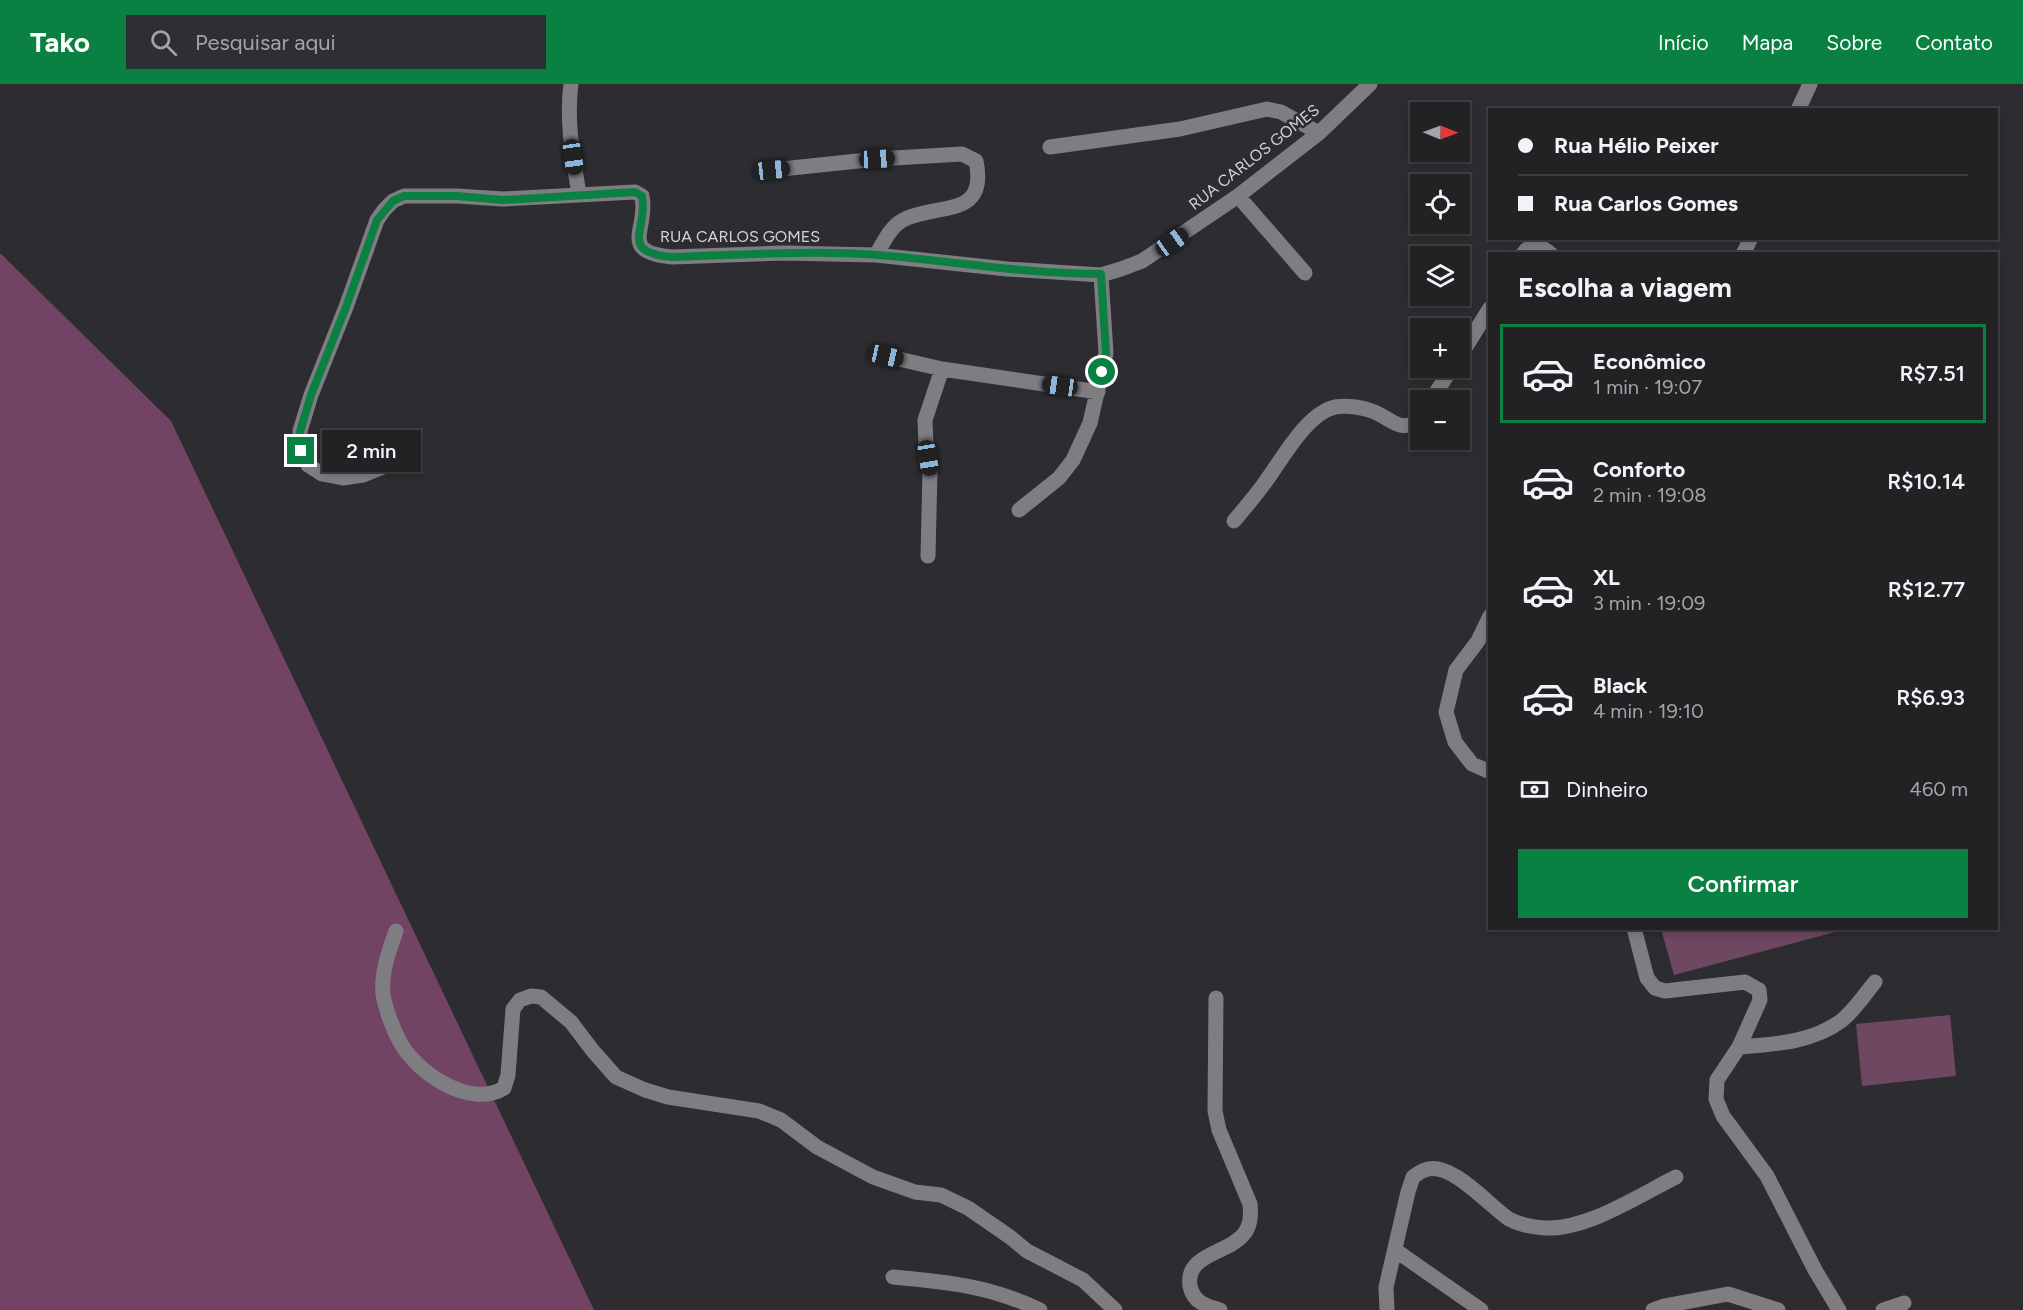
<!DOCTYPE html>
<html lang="pt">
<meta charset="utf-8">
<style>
body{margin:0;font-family:Figtree,sans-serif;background:#2e2f32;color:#f1f3f6;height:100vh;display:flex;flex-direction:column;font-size:22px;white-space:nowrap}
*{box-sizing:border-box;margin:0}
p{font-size:20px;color:#a2a4a7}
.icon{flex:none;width:33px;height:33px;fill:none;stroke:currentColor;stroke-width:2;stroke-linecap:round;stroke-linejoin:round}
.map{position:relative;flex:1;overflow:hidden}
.panel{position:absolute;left:1488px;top:168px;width:510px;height:678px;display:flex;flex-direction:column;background:#222225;border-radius:0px;box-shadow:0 3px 9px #0003,0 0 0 2px #3f3f42}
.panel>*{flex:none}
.top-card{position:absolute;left:1488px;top:24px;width:510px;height:132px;border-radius:0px;box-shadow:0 3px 9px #0003,0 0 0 2px #3f3f42;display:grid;align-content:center;height:132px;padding:0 30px;background:#222225}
.needle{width:39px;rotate:91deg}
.controls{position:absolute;left:1410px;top:18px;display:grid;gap:12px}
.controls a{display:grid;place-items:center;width:60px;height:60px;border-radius:0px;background:#222225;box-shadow:0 3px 9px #0003,0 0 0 2px #3f3f42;font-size:30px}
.end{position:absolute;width:27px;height:27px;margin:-14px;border:8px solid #0b8043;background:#fff;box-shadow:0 0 0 3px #fff}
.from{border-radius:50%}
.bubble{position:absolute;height:42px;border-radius:0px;background:#222225;box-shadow:0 3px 9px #0003,0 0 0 2px #3f3f42;font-size:20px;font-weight:600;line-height:42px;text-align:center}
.car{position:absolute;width:18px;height:36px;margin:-18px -9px;border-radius:8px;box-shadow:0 0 4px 2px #0007;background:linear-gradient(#222 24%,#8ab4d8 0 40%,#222 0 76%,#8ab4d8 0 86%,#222 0)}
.top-card b{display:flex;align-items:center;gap:21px;height:57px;font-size:22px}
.top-card b+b{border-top:2px solid #3f3f42}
.top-card i{width:15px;height:15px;background:#f1f3f6}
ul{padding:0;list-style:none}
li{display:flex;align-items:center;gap:18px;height:99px;margin:0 12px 9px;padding:0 18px;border:3px solid transparent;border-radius:0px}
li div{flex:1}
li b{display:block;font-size:22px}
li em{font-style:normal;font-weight:600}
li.current{border-color:#0b8043}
li>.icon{width:54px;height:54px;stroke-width:1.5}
h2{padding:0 30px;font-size:27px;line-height:72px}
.pay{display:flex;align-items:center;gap:15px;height:66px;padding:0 30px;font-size:22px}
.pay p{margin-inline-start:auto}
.button{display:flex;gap:12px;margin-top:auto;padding:12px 30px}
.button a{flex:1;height:69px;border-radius:0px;background:#0b8043;color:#fff;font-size:24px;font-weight:600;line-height:69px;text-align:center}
header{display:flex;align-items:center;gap:36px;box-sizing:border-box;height:84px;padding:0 30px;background:#0b8043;color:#fff}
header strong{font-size:28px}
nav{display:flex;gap:33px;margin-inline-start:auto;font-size:21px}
.search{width:420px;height:54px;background:#2e2f32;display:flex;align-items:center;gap:15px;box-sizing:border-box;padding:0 21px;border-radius:0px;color:#a2a4a7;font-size:22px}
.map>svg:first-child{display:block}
</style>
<header>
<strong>Tako</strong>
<div class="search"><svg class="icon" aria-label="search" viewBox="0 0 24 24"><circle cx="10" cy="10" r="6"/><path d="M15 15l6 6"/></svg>Pesquisar aqui</div>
<nav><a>Início</a><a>Mapa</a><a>Sobre</a><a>Contato</a></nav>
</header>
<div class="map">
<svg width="2023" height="1226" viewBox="0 0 2023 1226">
<rect width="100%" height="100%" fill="#2d2d31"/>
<!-- green -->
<path fill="#6d4860" d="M1661,845v-1l185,1 -172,46z
M1950,931l6,61 -94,10 -6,-62z"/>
<!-- forest -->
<path fill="#734363" d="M0,169l171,168 423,889h-594z"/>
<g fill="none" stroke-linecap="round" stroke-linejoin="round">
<!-- minor -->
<path stroke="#7e7d82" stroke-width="15" d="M571,0c-5,37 2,73 8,110
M1798,26l12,-26
M1050,63l130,-18 87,-20 14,3 38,21
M772,86l105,-11 85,-5 14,7c12,57 -36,42 -71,58 -15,7 -21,23 -29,36
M1238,112l67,77
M1523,170c8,-13 19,-8 28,0
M1743,170l8,-16
M886,272l56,13 156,23
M1460,272l30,-48
M1431,316l21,-32
M413,371l-50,20 -20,3 -21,-4 -14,-9 -7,-14 -1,-20 11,-36 35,-88 31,-87 7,-10 9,-9 11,-5h53l46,3 132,-7 7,4c7,33 -25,56 30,61l110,-4 94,2 131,14 94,6 20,-6 21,-8 96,-65 81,-63 51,-49
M1019,426l40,-32 14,-18 17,-37 16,-70 -5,-78
M1234,437c11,-13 22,-26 32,-40 17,-23 40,-67 69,-74 11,-2 26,0 37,4 18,6 31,26 48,6
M928,472l2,-85 -4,-26 -1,-25 17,-51
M1490,532l-12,25 -22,29 -10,42 9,30 17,22 18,8
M1634,844l13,50 8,10 10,3 80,-9 14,8 1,10 -21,47 -22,33 -1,19 7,17 44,60 48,94 24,40
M396,847c-7,20 -15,41 -13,63 2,14 10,35 17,48 17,31 70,67 104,46l4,-13 5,-66 7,-9 11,-4 10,1 30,25 22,29 23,26 29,13 23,7 91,14 22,9 36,27 56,30 42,15 26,3 27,13 42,29 17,14 56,29 32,30
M1216,914l-1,113 4,19 31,74c1,11 1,22 -7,31 -16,19 -58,19 -53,51 3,16 16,20 30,24
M1739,963c35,-3 72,-4 102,-26 13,-10 24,-27 34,-39
M1395,1166l86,60
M893,1193c55,5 97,9 147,33
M1387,1226l-1,-23 22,-95 5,-15c3,-2 8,-6 12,-7 26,-10 64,36 84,49 11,6 23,8 36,9 42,2 93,-32 131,-51
M1653,1226l11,-4 64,-12 50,16
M1883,1226l21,-7"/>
</g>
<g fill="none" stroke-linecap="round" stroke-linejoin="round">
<!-- route -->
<path stroke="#0b8043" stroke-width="8" d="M301,367l-1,-19 11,-37 35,-88 31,-87 16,-19 11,-5h53l46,4 132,-8 7,4c7,33 -25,56 30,61 69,-2 138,-7 206,-2 74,6 148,19 223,19l5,79 -4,19"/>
</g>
<g text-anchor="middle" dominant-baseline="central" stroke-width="5" stroke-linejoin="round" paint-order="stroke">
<!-- street labels -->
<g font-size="16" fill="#d4d3d6" stroke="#2d2d31">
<text transform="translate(1254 73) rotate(-38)">RUA CARLOS GOMES</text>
<text x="740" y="152">RUA CARLOS GOMES</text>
</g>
</g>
</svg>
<div class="controls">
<a><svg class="needle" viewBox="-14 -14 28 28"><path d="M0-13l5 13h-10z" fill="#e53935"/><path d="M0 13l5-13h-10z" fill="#a2a4a7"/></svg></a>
<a><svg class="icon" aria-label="locate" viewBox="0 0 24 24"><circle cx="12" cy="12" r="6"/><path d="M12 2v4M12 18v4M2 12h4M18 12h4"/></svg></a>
<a><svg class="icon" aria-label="layers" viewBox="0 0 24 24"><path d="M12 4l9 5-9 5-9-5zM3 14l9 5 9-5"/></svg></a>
<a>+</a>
<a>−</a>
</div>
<i class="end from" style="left:1102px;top:288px"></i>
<i class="end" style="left:301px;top:367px"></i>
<div class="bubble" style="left:322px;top:346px;width:99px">2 min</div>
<i class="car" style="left:573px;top:73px;rotate:172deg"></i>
<i class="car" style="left:877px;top:75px;rotate:87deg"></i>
<i class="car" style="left:772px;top:86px;rotate:84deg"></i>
<i class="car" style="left:1172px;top:158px;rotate:55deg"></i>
<i class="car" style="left:886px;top:272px;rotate:103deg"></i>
<i class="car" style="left:1060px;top:302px;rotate:278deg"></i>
<i class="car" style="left:928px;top:374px;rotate:171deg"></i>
<div class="top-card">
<b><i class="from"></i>Rua Hélio Peixer</b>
<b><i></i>Rua Carlos Gomes</b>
</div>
<section class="panel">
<h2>Escolha a viagem</h2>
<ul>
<li class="current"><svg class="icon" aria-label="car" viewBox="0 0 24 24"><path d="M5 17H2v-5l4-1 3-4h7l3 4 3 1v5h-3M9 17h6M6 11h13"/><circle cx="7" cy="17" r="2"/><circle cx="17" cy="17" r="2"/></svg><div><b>Econômico</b><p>1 min · 19:07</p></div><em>R$7.51</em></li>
<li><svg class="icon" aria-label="car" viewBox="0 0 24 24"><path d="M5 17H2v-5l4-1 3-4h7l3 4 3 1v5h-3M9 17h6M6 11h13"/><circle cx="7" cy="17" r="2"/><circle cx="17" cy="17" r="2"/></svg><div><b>Conforto</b><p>2 min · 19:08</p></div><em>R$10.14</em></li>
<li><svg class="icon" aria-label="car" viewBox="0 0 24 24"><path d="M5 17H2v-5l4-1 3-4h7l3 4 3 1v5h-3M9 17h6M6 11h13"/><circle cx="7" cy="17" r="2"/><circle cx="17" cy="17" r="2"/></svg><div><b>XL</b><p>3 min · 19:09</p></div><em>R$12.77</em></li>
<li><svg class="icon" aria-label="car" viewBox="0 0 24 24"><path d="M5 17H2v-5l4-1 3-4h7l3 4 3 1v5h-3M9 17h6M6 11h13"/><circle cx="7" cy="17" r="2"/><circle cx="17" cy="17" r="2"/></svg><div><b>Black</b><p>4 min · 19:10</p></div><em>R$6.93</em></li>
</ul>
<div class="pay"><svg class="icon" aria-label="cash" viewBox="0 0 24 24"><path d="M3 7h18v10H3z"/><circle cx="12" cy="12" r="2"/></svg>Dinheiro<p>460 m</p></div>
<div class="button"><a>Confirmar</a></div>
</section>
</div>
